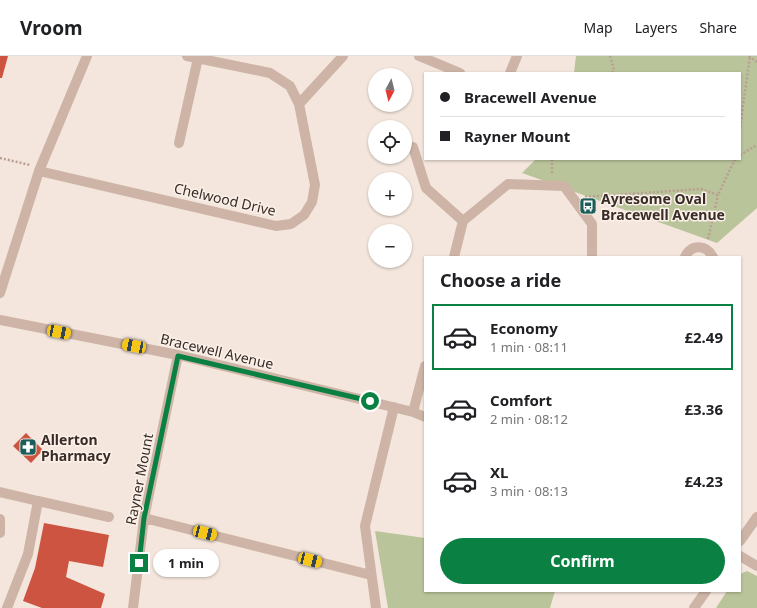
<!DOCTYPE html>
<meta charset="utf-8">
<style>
body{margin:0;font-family:"Noto Sans",sans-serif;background:#f2f2f2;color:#202124;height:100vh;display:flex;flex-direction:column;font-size:15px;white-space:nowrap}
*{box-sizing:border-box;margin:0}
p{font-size:13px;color:#757577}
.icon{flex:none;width:22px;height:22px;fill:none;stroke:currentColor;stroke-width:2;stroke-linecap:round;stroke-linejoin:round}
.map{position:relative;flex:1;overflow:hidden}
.details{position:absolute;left:424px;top:200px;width:317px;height:336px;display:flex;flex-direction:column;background:#fff;border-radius:0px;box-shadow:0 1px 3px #0004}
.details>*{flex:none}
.guide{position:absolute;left:424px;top:16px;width:317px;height:88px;border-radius:0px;box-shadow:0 1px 3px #0004;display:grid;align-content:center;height:88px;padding:0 16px;background:#fff}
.needle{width:26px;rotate:187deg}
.buttons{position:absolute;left:368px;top:12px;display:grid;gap:8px}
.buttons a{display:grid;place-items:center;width:44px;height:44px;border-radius:50%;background:#fff;box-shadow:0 1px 3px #0004;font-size:20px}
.end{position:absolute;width:18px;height:18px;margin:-9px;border:5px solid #0b8043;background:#fff;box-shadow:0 0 0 2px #fff}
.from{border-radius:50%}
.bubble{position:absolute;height:28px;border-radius:14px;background:#fff;box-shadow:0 1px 3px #0004;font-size:13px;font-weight:700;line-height:28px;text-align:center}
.car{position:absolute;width:12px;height:24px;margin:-12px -6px;border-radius:5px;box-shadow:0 0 3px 1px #0007;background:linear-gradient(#f5c518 24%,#345 0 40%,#f5c518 0 76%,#345 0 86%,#f5c518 0)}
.guide b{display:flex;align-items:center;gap:14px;height:38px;font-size:15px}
.guide b+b{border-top:1px solid #e0e0e0}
.guide i{width:10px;height:10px;background:#202124}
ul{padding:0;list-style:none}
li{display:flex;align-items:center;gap:12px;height:66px;margin:0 8px 6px;padding:0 8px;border:2px solid transparent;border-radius:0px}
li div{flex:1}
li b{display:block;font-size:15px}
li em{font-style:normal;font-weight:700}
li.current{border-color:#0b8043}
li>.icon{width:36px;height:36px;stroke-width:1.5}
h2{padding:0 16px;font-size:18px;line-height:48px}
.button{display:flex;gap:8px;margin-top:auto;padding:8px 16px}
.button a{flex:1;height:46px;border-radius:24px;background:#0b8043;color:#fff;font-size:16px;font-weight:700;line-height:46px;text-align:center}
header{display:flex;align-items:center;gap:24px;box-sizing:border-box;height:56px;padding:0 20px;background:#fff;border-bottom:1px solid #e0e0e0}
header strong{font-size:19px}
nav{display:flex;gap:22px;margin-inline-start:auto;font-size:14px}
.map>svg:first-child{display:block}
</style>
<header>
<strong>Vroom</strong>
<nav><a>Map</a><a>Layers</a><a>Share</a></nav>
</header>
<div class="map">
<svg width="757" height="552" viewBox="0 0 757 552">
<rect width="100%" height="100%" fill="#f4e6dc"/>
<!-- green -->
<path fill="#bac49b" d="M576,0h181v152l-40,35 -195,-70 14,-14h204v-86h-166z
M375,475l50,7v53h130l-5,17h-162z
M747,515l10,5v32h-41l11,-17h13v-17z"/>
<!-- building -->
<path fill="#cd5441" d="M0,0h8l-6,22h-2z
M26,377l17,17 -12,13 -18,-17z
M44,467l65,12 -6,32 -34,-6 -3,16 39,17 -4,14h-59l-19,-7 12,-33z"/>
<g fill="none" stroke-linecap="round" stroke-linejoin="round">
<!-- path -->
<path stroke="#b99e91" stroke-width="2.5" stroke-dasharray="2 2" stroke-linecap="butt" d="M610,0l4,14 -2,3
M749,0l8,6
M740,71l10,-71
M740,99l17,-10
M0,102l30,7
M552,103v15
M585,141l116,-8 17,6 17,-36
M708,183l10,-44"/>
<!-- minor -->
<path stroke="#cdb4a7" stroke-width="10" d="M419,0l41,17
M510,17l7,-17
M299,48l44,-48
M179,87l19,-85
M413,91l13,41 37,33
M39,115l237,55 15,-2 13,-9 8,-13 3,-17 -16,-81 -9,-18 -20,-13 -83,-17
M454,201l9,-36 45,-37 56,2 28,38v33
M685,201c6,-13 21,-13 28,0
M0,237l39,-122 48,-115
M0,264l178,35 235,57 12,5
M413,356l12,-46
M0,436l38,9 -10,53 -21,54
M38,445l71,16
M144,462l227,57
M0,463v14
M740,485l17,-24
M740,500l17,10
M133,552l11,-90 34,-163
M376,552l-11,-82 29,-119
M694,552l12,-17"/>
</g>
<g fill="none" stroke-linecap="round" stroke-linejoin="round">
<!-- route -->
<path stroke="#0b8043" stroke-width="5" d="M139,507l5,-45 34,-162 192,45"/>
</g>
<!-- icons -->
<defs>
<g id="bus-square" transform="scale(0.9)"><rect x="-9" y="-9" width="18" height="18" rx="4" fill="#1b5d5a" stroke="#fbf1e9"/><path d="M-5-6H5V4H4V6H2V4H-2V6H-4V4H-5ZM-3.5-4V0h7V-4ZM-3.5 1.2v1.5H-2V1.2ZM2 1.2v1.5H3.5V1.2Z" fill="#fff"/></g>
<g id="pharmacy-square" transform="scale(0.9)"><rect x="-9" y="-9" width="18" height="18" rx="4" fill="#1b5d5a" stroke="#fbf1e9"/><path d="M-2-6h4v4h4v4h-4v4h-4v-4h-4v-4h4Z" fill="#fff"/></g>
</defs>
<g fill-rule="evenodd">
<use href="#bus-square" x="588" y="150"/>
<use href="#pharmacy-square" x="28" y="391"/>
</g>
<g text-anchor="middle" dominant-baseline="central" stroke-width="3" stroke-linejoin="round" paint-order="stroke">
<!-- poi labels -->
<g font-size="14" font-weight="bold" fill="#392c28" stroke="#fbf1e9" text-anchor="start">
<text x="601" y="142">Ayresome Oval<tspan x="601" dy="16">Bracewell Avenue</tspan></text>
<text x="41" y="383">Allerton<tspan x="41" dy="16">Pharmacy</tspan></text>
</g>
<!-- street labels -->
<g font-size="14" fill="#392c28" stroke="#fbf1e9">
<text transform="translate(225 143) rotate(13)">Chelwood Drive</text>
<text transform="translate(217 295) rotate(13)">Bracewell Avenue</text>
<text transform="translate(139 423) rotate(-79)">Rayner Mount</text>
</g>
</g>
</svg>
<div class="buttons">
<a><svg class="needle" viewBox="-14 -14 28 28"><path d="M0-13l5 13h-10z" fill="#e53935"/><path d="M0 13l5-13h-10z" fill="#757577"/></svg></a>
<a><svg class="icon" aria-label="locate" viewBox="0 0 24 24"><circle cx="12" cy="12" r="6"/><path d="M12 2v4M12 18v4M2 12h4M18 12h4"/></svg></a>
<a>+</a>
<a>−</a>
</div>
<i class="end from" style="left:370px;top:345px"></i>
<i class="end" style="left:139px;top:507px"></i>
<div class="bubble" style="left:153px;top:493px;width:66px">1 min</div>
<i class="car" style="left:59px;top:276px;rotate:101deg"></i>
<i class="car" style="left:134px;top:290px;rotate:281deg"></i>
<i class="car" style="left:205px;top:477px;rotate:104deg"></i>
<i class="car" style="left:310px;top:504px;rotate:104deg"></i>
<div class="guide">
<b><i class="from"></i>Bracewell Avenue</b>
<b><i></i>Rayner Mount</b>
</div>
<section class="details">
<h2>Choose a ride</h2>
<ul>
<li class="current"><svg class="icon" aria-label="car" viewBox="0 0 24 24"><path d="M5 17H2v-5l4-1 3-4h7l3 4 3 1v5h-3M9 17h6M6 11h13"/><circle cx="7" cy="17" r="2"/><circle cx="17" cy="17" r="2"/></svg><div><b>Economy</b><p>1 min · 08:11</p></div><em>£2.49</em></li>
<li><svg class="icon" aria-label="car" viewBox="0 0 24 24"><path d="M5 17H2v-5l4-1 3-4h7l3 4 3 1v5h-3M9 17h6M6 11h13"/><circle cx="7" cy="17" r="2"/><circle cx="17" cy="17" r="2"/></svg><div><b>Comfort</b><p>2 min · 08:12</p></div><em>£3.36</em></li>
<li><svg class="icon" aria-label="car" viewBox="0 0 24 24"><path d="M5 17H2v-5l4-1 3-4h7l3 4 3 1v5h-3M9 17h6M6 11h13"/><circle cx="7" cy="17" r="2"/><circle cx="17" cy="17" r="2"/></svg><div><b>XL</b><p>3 min · 08:13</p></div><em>£4.23</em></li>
</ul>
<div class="button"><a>Confirm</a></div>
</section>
</div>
